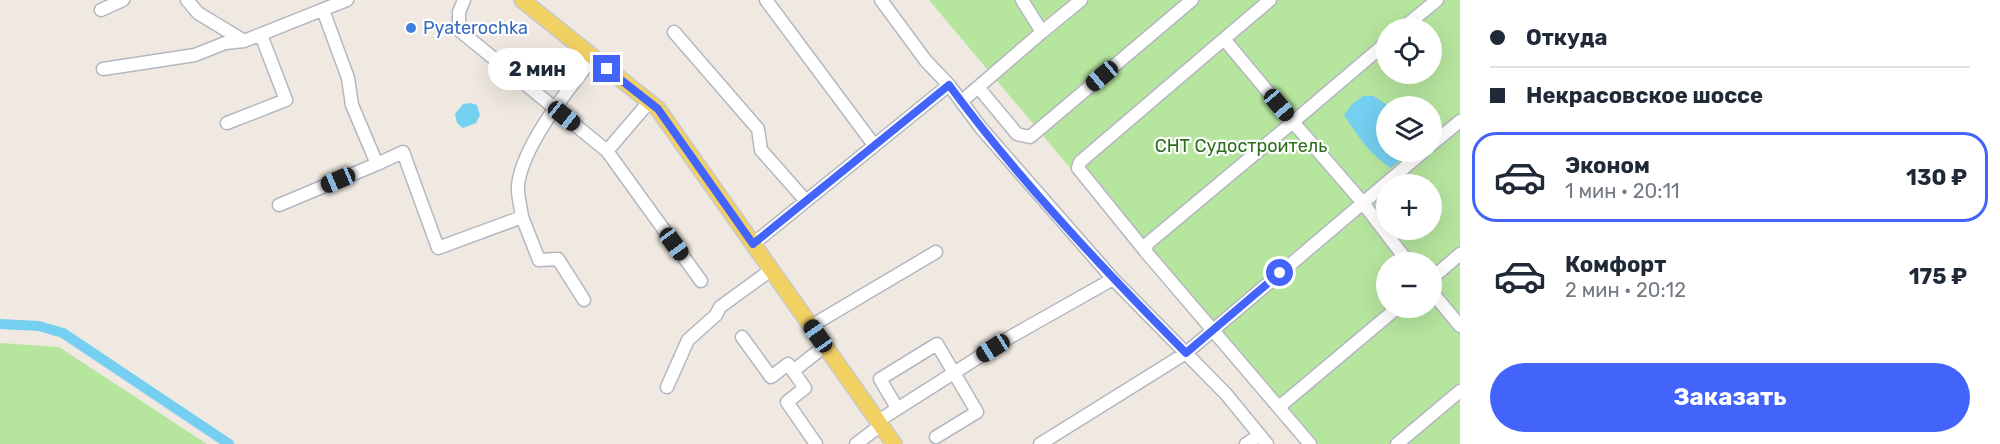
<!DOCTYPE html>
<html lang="ru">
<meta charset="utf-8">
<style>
body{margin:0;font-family:Rubik,sans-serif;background:#f2f2f3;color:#1f2937;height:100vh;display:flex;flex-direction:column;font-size:22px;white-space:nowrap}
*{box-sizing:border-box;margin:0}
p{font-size:20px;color:#747a83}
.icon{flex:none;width:33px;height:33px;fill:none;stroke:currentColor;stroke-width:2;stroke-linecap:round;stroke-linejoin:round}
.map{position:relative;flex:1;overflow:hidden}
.side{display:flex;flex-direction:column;background:#fff;width:540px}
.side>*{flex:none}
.hud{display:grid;align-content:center;height:132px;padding:0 30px;background:#fff}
.tools{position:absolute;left:1376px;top:18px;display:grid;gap:12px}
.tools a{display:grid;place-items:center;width:66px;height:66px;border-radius:50%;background:#fff;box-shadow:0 6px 24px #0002;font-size:30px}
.end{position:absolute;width:27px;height:27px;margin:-14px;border:8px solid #4264fb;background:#fff;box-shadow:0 0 0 3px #fff}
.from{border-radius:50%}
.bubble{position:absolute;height:42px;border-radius:21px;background:#fff;box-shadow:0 6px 24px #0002;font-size:20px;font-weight:700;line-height:42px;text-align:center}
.car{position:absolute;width:18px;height:36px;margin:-18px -9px;border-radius:8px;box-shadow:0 0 4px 2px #0007;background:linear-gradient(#222 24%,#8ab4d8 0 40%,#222 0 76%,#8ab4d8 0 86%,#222 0)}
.hud b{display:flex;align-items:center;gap:21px;height:57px;font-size:22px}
.hud b+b{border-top:2px solid #e0e1e3}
.hud i{width:15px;height:15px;background:#1f2937}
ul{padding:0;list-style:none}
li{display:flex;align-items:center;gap:18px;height:90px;margin:0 12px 9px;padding:0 18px;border:3px solid transparent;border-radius:24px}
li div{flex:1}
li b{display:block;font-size:22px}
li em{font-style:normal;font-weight:700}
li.selected{border-color:#4264fb}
li>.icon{width:54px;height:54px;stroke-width:1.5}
.button{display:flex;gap:12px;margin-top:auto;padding:12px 30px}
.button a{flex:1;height:69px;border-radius:36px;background:#4264fb;color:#fff;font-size:24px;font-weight:700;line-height:69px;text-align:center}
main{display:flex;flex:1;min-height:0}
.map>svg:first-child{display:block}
</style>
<main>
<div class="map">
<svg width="1460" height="444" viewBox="0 0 1460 444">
<rect width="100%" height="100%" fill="#efe9e1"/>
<!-- green -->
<path fill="#b6e59e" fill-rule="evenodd" d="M929,0h531v444h-158zM1386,28h45v46h-45zM1386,106h45v46h-45zM1386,184h45v46h-45zM1386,262h45v46h-45z
M0,343l59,4 148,97h-207z"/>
<!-- water -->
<path fill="#75cff0" d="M1363,96h10l16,10h-3v46h23l-18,16c-20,-12 -34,-33 -47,-53l8,-11z
M470,103l7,2 3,10 -4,8 -13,5 -6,-5 -2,-9 8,-10z"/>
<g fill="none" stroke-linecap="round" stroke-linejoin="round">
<!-- canal -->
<path stroke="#75cff0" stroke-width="10" d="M0,324l39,2 24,7 166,111"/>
<!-- minor casing -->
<g stroke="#b4b7c1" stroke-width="15">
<path id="minor" d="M187,0l11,13 46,28
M464,0l-5,12v18l148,121
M766,0l108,145
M881,0l45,61 23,24 32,43 132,151 113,115 41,50
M101,10l22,-10
M323,10l25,68 4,27 25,59 26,-12 35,96 84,-31 17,43 19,-1 26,41
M1403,28l34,-28
M674,32l84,97 3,21 45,51
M1042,32l39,-32
M1224,39l46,-39
M103,69l92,-14 30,-12 19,-2 103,-41
M978,87l39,47 13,3 162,-137
M962,101l80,-69 -20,-32
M649,102l-42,49 94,130
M227,123l59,-23 -25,-65
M1431,145l29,-24
M279,205l98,-41
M522,217c-1,-10 -5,-22 -4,-32 5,-41 50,-95 75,-127
M753,244l196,-159
M1146,252l-68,-84 2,-6 144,-123 69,83 93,-79
M1431,279l29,-25
M1431,291l29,35
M811,326l125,-74
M742,337l29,40 17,-13 5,7 32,-25
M793,371l12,17 -18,14 29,42
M667,387l21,-47 28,-25 4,-8 51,-37
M1279,407l118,-99
M897,408l-17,-29 57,-35 40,68 -41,25
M878,421l134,-85 101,-57
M856,444l25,-19
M1040,444l146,-91 237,-201
M1246,444l14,-9
M1310,444l-164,-192 1,-8 146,-122 70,81 45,59
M1397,444l63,-53"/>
</g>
<!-- major casing -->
<g stroke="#c9c9c9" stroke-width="18">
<path id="major" d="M522,0l136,109 236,335"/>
</g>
<!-- minor -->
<use href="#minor" stroke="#fff" stroke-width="12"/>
<!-- major -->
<use href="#major" stroke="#f2d163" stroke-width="15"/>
</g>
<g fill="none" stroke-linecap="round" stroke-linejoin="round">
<!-- route -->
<path stroke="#4264fb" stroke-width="8" d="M607,69l51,40 95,135 196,-159c70,95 154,184 237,268l94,-80"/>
</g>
<!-- markers -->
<circle fill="#3f7fe0" stroke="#fff" stroke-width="2" cx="411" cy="28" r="6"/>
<g text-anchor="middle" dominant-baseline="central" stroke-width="4.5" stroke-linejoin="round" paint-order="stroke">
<!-- shop labels -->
<g font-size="18" fill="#366cbe" stroke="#fff" text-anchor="start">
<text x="423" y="28">Pyaterochka</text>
</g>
<!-- park labels -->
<g font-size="18" fill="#2c6e1b" stroke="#fff">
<text x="1241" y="146">СНТ Судостроитель</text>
</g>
</g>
</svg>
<div class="tools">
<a><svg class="icon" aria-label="locate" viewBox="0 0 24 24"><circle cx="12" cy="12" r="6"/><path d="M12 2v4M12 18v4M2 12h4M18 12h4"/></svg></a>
<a><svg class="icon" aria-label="layers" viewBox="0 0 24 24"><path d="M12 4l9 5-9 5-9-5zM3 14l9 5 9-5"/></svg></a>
<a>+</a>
<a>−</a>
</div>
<i class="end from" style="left:1280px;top:273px"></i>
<i class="end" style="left:607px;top:69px"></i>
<div class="bubble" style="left:488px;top:48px;width:99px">2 мин</div>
<i class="car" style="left:1102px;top:76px;rotate:230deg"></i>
<i class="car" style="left:1279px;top:105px;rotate:140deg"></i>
<i class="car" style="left:564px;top:116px;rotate:129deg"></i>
<i class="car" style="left:338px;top:180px;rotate:247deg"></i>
<i class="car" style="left:674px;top:244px;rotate:144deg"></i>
<i class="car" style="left:818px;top:336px;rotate:325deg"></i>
<i class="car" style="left:993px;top:348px;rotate:238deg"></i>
</div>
<section class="side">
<div class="hud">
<b><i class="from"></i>Откуда</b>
<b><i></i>Некрасовское шоссе</b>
</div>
<ul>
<li class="selected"><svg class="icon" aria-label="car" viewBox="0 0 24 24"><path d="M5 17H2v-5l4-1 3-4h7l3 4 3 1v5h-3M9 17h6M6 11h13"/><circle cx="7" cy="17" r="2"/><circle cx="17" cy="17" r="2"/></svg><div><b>Эконом</b><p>1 мин · 20:11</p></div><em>130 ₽</em></li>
<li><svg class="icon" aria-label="car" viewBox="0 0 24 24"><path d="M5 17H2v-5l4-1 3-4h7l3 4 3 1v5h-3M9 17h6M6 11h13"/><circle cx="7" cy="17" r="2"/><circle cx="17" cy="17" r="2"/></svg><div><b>Комфорт</b><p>2 мин · 20:12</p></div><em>175 ₽</em></li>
</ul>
<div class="button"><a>Заказать</a></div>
</section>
</main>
